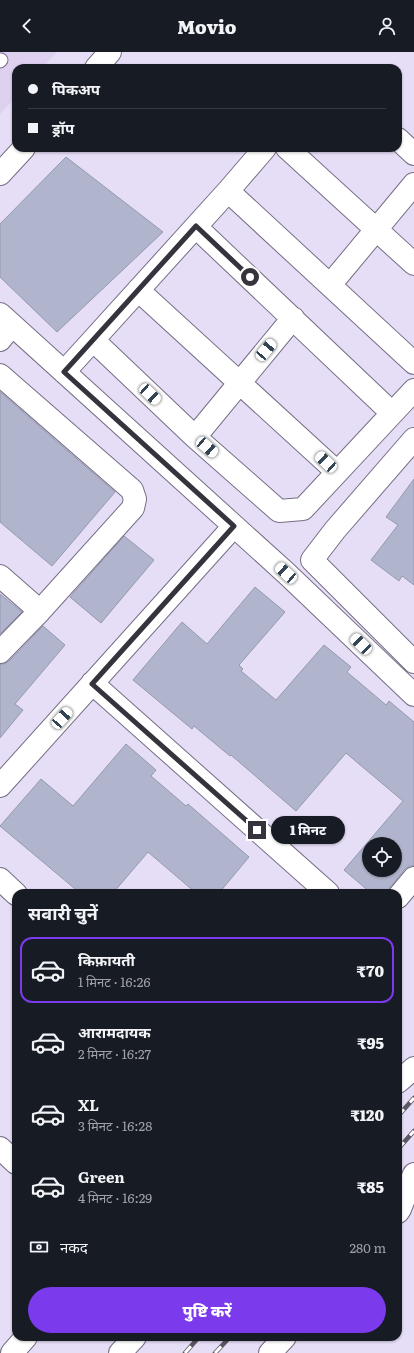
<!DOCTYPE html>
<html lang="hi">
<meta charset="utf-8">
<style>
body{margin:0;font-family:Literata,"Noto Sans Devanagari",serif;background:#242831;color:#f1f3f6;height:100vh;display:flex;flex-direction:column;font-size:15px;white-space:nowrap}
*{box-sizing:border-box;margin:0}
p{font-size:13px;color:#9ea1a6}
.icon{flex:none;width:22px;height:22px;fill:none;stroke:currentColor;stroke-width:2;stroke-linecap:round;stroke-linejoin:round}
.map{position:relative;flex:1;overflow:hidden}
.details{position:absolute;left:12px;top:837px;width:390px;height:452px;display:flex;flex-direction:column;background:#171b24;border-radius:12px;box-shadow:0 1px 3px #0004}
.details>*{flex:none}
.banner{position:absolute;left:12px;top:12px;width:390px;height:88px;border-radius:12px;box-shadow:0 1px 3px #0004;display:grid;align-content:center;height:88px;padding:0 16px;background:#171b24}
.tools{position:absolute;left:362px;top:785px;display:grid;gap:8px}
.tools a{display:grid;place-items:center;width:40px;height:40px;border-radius:50%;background:#171b24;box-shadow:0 1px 3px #0004;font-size:20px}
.end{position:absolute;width:18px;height:18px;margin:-9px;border:5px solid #36333c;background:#fff;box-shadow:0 0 0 2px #fff}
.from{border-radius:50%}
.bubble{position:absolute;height:28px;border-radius:14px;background:#171b24;box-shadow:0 1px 3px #0004;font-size:13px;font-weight:800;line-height:28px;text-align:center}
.car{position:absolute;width:12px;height:24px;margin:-12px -6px;border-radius:5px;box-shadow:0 0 3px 1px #0007;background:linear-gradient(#fff 24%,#345 0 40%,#fff 0 76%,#345 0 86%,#fff 0)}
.banner b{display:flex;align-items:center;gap:14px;height:38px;font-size:15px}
.banner b+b{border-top:1px solid #363941}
.banner i{width:10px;height:10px;background:#f1f3f6}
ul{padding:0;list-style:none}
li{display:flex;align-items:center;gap:12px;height:66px;margin:0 8px 6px;padding:0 8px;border:2px solid transparent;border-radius:12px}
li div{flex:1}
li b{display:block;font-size:15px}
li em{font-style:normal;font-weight:800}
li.current{border-color:#7c3aed}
li>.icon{width:36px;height:36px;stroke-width:1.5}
h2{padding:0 16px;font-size:18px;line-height:48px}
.pay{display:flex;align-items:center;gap:10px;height:44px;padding:0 16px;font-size:15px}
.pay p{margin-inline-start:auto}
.action{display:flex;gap:8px;margin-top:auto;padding:8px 16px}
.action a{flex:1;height:46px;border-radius:24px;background:#7c3aed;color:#fff;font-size:16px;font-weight:800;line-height:46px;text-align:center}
header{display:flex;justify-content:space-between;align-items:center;height:52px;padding:0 16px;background:#171b24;font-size:18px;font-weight:800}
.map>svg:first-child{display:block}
</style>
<header><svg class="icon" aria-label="back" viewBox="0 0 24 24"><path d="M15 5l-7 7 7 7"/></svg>Movio<svg class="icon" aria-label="person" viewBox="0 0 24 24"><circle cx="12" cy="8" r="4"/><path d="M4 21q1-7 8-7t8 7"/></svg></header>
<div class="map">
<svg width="414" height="1301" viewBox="0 0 414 1301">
<rect width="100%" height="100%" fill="#e6ddf6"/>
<!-- built -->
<path fill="#ded1f0" d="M0,0h57l-15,16h-26v29l-16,17z"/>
<!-- building -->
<path fill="#b0b5cd" stroke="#9499b0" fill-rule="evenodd" d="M66,105l97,75 -106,100 -57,-55v-53z
M0,340l115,100 -63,74 -52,-44z
M414,427v106l-12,-9 -3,5 -28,-21 27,-35 -12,-8z
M124,484l30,24 -53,63 -31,-26z
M255,535l30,25 -46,53 4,4 -2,2 35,29 48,-55 27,22 -4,5 39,33 3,-4 25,21v144h-5l-5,4 -18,23h-15l-27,-23 59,-69 -57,-48 -50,58 -65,-56 -1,1 -36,-30 -2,3 -59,-49 49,-58 25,22zM369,792h26v26h-26z
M0,542l22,18 -22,22z
M43,574l22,19 -50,59 8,6 -23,28v-74h4l5,-3z
M126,692l30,26 -5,6 35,30 2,-2 61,53 -30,36h-23l-48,-41 -35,41h-33l-80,-67 41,-47 32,27z"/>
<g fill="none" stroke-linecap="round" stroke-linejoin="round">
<!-- service casing -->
<g stroke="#766e84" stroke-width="15">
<path id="service" d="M0,9l1,-1"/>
</g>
<!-- minor casing -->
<g stroke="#766e84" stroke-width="24">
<path id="minor" d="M96,16l14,-16
M398,87l16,15
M287,96l127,116
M0,122l24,-26
M228,139l186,172
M196,175l196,186
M330,233l84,-101
M138,238l199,182
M0,262l286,259 128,122
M0,288l12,-15
M93,288l102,97 84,74 24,-2 111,-119
M64,320l164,-181 37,-43
M0,323l132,115 3,9 -2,9 -93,103 -40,41
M195,385l98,-119
M414,387l-79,91 -23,30 102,102
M0,524l40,35
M92,631l236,210
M0,734l234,-260
M0,827l16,15
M398,845l16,-19
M0,1096l16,15
M12,1301l14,-16"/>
</g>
<!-- secondary casing -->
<g stroke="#766e84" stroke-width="24">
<path id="secondary" d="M398,1030l16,-14
M398,1160l2,-3 14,-35
M120,1301l15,-16
M270,1301l15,-16"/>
</g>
<!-- service -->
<use href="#service" stroke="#fff" stroke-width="13"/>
<!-- minor -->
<use href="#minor" stroke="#fff" stroke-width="22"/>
<!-- secondary -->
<use href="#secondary" stroke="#fff" stroke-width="22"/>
<!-- rail casing -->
<g stroke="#5b5663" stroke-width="4.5">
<path id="rail" d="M398,1064l16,-18
M398,1097l16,-18
M185,1301l14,-16
M215,1301l15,-16"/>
</g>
<!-- rail -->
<use href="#rail" stroke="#fff" stroke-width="3" stroke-dasharray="9" stroke-linecap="butt"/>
</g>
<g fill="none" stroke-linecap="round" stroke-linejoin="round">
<!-- route -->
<path stroke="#36333c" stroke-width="5" d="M250,225l-54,-51 -132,146 170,154 -142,158 165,146"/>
</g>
</svg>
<div class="tools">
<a><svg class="icon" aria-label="locate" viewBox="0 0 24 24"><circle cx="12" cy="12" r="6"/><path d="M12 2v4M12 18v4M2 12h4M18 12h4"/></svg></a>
</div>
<i class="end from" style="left:250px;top:225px"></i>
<i class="end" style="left:257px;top:778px"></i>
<div class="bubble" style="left:271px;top:764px;width:74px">1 मिनट</div>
<i class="car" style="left:266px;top:298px;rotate:40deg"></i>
<i class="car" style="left:150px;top:342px;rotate:133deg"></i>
<i class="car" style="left:207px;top:395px;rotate:131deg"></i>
<i class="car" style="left:326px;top:410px;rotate:313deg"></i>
<i class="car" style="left:286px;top:521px;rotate:312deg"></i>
<i class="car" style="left:361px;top:592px;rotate:314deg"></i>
<i class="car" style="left:62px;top:666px;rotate:42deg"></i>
<div class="banner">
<b><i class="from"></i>पिकअप</b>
<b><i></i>ड्रॉप</b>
</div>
<section class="details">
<h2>सवारी चुनें</h2>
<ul>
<li class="current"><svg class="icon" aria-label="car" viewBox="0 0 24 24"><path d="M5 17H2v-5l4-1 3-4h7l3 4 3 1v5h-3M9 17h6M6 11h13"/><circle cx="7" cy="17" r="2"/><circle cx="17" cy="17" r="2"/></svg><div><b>किफ़ायती</b><p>1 मिनट · 16:26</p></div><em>₹70</em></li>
<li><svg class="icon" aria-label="car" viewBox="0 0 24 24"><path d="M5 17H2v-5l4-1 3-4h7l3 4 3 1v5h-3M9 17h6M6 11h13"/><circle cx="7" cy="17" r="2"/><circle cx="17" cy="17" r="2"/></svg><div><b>आरामदायक</b><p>2 मिनट · 16:27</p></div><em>₹95</em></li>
<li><svg class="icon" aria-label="car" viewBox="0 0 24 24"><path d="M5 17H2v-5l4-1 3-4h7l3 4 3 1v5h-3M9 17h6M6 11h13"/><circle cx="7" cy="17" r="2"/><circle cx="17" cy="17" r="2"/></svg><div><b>XL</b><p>3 मिनट · 16:28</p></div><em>₹120</em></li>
<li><svg class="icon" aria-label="car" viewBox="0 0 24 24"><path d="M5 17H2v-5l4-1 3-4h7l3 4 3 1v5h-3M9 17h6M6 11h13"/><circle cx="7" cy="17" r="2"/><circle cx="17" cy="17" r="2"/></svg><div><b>Green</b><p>4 मिनट · 16:29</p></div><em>₹85</em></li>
</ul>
<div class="pay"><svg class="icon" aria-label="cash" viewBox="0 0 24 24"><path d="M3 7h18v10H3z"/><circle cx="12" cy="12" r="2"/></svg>नकद<p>280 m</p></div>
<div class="action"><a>पुष्टि करें</a></div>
</section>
</div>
